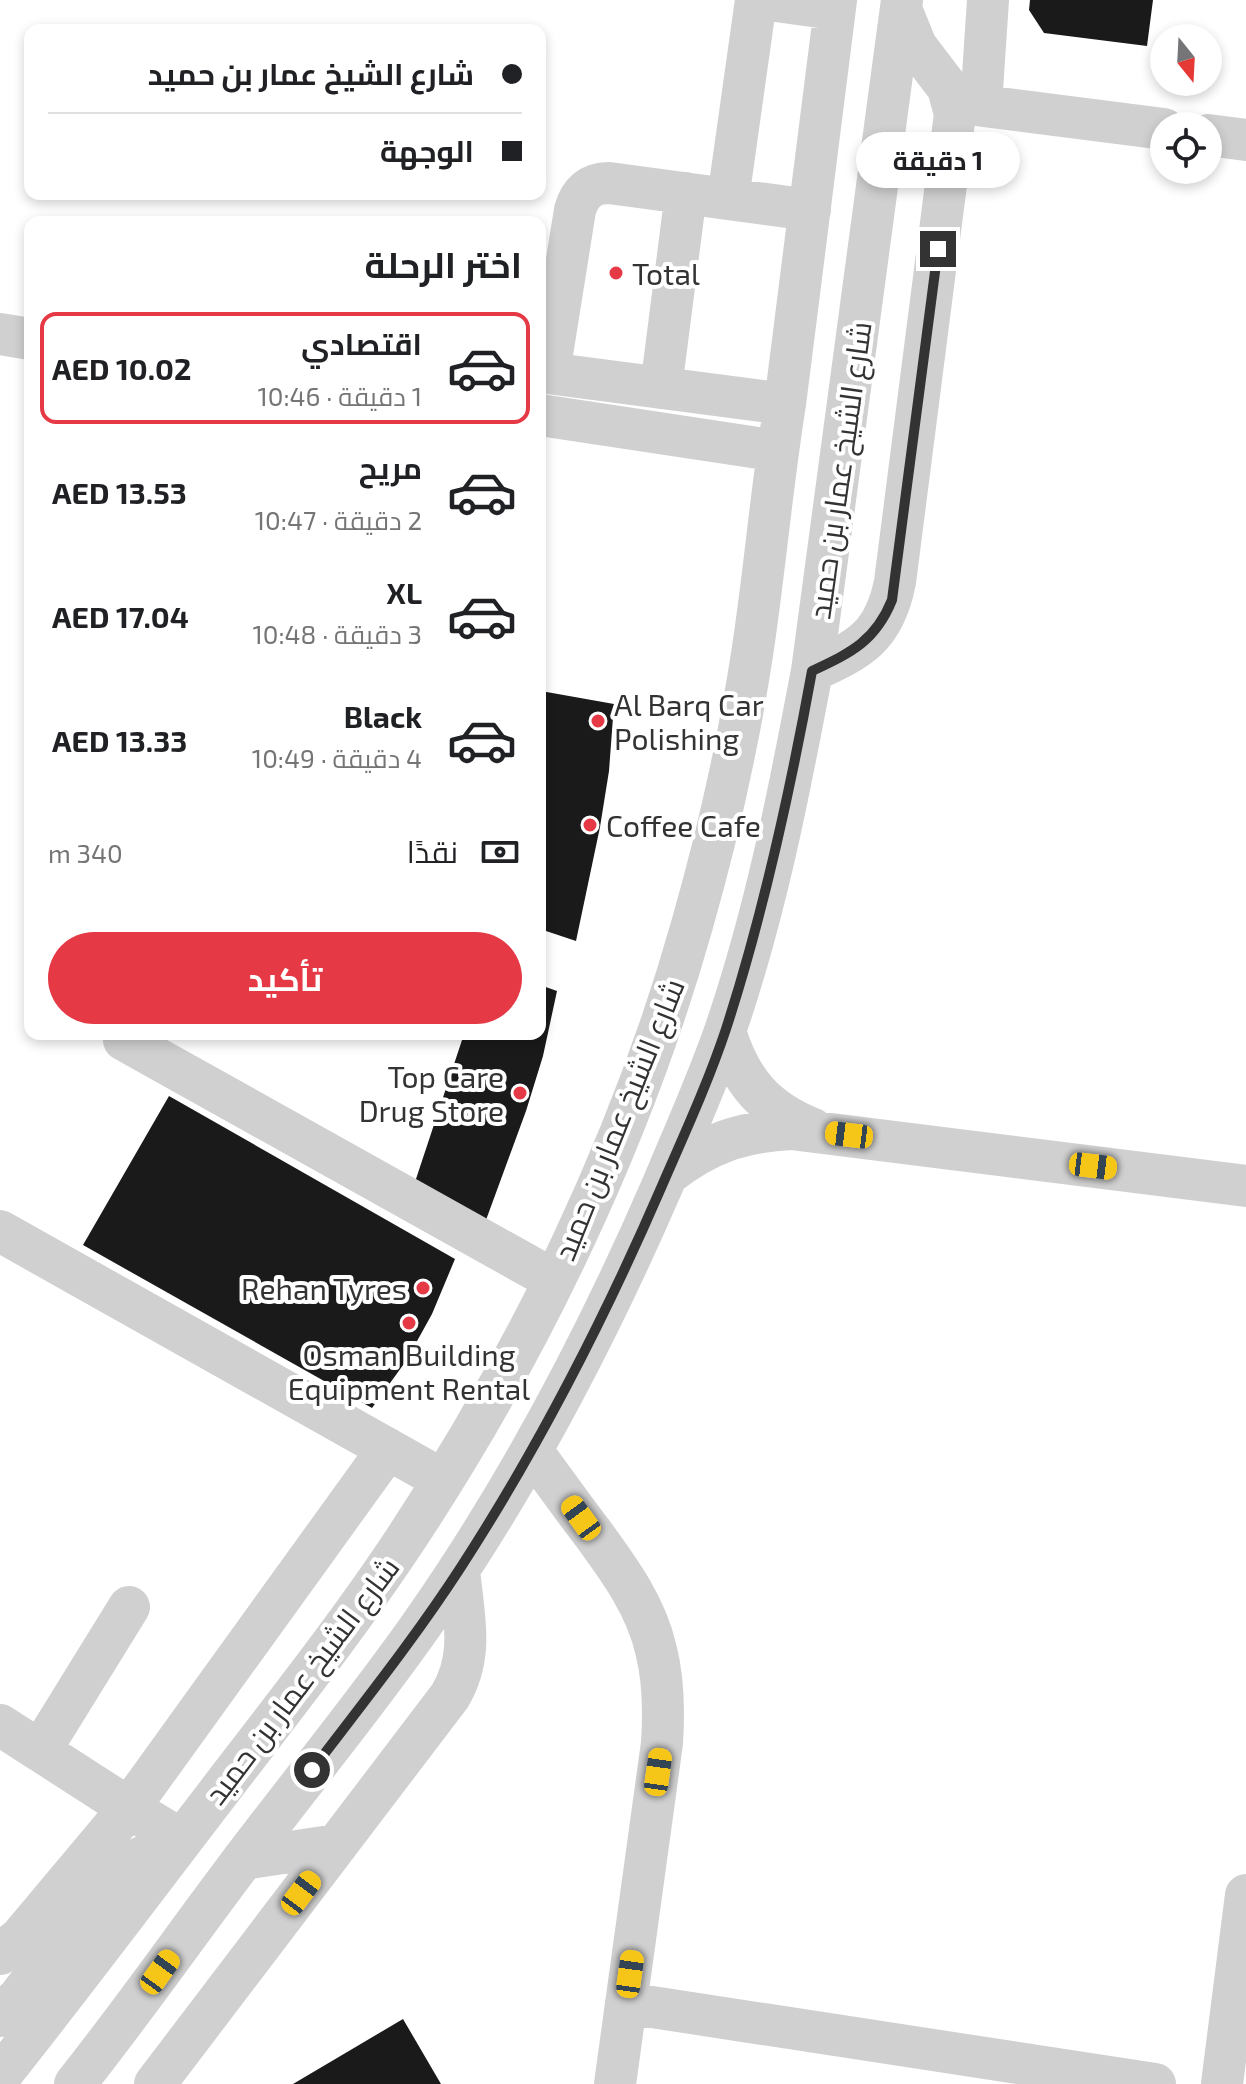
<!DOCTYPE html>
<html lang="ar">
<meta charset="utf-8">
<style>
body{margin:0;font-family:"Exo 2",Cairo,sans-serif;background:#f2f2f2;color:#202124;direction:rtl;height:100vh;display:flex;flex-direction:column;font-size:30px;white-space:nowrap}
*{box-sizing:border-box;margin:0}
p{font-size:26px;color:#757577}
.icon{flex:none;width:44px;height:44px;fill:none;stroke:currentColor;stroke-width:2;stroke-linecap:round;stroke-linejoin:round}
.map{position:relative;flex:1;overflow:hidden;direction:ltr}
.drawer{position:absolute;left:24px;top:216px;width:522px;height:824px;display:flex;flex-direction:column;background:#fff;border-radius:16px;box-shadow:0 4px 12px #0003;direction:rtl}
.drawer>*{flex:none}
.guide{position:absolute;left:24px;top:24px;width:522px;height:176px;border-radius:16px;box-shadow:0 4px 12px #0003;direction:rtl;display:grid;align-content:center;height:176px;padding:0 24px;background:#fff}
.needle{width:52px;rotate:162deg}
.controls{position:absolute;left:1150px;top:24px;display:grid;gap:16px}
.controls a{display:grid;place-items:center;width:72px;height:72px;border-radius:50%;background:#fff;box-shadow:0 4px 12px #0003;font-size:40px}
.end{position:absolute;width:36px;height:36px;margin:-18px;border:10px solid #333;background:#fff;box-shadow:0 0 0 4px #fff}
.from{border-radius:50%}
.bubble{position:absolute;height:56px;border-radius:28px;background:#fff;box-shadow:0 4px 12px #0003;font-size:26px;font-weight:700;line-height:56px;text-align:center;direction:rtl}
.car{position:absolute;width:24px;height:48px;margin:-24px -12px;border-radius:10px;box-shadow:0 0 6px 2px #0007;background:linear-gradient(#f5c518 24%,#345 0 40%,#f5c518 0 76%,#345 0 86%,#f5c518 0)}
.guide b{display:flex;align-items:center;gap:28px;height:76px;font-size:30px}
.guide b+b{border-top:2px solid #e0e0e0}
.guide i{width:20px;height:20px;background:#202124}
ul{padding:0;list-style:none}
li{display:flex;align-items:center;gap:24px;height:112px;margin:0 16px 12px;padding:0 8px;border:4px solid transparent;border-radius:16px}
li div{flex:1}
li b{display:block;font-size:30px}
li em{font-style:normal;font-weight:700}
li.current{border-color:#e63946}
li>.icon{width:72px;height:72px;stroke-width:1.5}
h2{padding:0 24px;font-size:36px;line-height:96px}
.pay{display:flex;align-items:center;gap:20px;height:88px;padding:0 24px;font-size:30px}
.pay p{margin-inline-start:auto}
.button{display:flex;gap:16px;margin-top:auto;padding:16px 24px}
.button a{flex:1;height:92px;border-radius:48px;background:#e63946;color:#fff;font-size:32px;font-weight:700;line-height:92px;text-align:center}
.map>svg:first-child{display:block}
</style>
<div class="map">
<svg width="1246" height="2084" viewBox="0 0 1246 2084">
<rect width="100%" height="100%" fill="#fff"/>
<!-- building -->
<path fill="#1a1a1a" d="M1030,0h123l-6,46 -103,-13 -15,-23z
M541,691l73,13 -5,67 -9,56 -24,114 -36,-12z
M540,985l17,6 -14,65 -17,55 -40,109 -72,-35 50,-151h76z
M169,1096l286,163 -23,55 -26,47 -34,47 -289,-163z
M403,2019l38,65h-148z"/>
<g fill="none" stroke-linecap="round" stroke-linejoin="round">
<!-- minor -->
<path stroke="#d0d0d0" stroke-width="42" d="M769,0l65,9
M953,102l211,27
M981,105l7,-105
M1208,135l38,5
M728,199l28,-199
M0,334l30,5
M540,372l245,32
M549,373l26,-163c5,-17 15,-27 34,-27l201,27
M661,388l25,-195
M540,415l238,36
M812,671c48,-22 72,-34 83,-89l60,-468 -7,-26 -32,-42 -15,-37
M725,1031c15,50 40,79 88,98
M124,1040l430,240
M667,1175c40,-32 74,-43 124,-46l455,57
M0,1231l443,249
M532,1451c20,27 39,54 59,80 27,37 55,74 65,119 8,31 8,62 6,93l-47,341
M0,1725l129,83 -109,130 -20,16
M40,1751l89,-144
M182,1840l-53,-32 259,-359
M243,1859l94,-14
M626,2003l529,81
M0,2016l19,-19 93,-122 30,-18 16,-5 17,-3
M0,2076c71,-89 139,-180 208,-270 67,-88 136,-174 197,-266 124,-187 226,-399 287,-615 26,-91 47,-184 61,-277 12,-81 19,-163 32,-244l51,-404
M75,2084c59,-74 113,-152 170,-227 59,-78 121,-153 177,-233 97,-138 174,-285 241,-440 21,-50 43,-99 61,-150 41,-118 65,-241 88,-363l90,-671
M155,2084l295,-388c25,-42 13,-81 9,-127
M1222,2084l24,-189"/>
</g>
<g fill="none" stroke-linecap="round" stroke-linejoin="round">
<!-- route -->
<path stroke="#333" stroke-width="10" d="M312,1770c51,-67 103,-132 149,-203 79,-122 142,-245 200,-379 23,-53 47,-105 65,-159 38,-117 64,-237 86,-358 38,-18 63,-29 80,-71l46,-351"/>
</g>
<!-- markers -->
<g fill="#e63946" stroke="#fff" stroke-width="3">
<circle cx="616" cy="273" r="8"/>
<circle cx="598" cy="721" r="8"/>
<circle cx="590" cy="825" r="8"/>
<circle cx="520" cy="1093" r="8"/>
<circle cx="423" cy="1288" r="8"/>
<circle cx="409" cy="1323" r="8"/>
</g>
<g text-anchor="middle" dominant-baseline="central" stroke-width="8" stroke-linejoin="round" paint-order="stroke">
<!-- poi labels -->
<g font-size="30" fill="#333" stroke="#fff" text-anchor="start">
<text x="632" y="273">Total</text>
<text x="614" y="704">Al Barq Car<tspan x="614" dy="34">Polishing</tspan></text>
<text x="606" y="825">Coffee Cafe</text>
<text x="504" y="1076" text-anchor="end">Top Care<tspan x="504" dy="34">Drug Store</tspan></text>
<text x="407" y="1288" text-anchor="end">Rehan Tyres</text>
<text x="409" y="1354" text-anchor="middle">Osman Building<tspan x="409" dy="34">Equipment Rental</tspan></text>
</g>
<!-- street labels -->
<g font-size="30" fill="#333" stroke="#fff">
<text transform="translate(839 470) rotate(-82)">شارع الشيخ عمار بن حميد</text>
<text transform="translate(618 1119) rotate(-68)">شارع الشيخ عمار بن حميد</text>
<text transform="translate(301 1680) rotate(-53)">شارع الشيخ عمار بن حميد</text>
</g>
</g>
</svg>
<div class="controls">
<a><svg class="needle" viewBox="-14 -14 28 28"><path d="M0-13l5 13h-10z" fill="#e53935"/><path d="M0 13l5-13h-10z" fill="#757577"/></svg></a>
<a><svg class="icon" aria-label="locate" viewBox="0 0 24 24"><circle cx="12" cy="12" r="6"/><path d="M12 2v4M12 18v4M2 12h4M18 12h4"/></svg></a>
</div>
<i class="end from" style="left:312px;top:1770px"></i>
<i class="end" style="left:938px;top:249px"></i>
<div class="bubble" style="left:856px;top:132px;width:164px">1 دقيقة</div>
<i class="car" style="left:849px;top:1135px;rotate:277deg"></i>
<i class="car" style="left:1093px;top:1166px;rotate:97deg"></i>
<i class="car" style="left:581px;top:1518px;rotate:324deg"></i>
<i class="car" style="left:658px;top:1772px;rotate:8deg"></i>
<i class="car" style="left:301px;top:1893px;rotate:37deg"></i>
<i class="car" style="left:160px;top:1972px;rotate:36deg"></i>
<i class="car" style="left:630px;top:1974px;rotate:8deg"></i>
<div class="guide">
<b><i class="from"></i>شارع الشيخ عمار بن حميد</b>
<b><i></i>الوجهة</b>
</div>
<section class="drawer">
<h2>اختر الرحلة</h2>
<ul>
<li class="current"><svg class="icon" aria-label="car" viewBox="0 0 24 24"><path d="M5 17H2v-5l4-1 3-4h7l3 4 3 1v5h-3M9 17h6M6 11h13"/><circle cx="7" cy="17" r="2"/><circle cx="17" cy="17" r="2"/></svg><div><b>اقتصادي</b><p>1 دقيقة · 10:46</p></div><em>AED 10.02</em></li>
<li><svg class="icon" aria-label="car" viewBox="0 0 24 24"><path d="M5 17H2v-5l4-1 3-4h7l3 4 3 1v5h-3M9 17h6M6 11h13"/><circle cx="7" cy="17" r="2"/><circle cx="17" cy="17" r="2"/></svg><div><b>مريح</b><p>2 دقيقة · 10:47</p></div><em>AED 13.53</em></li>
<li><svg class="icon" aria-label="car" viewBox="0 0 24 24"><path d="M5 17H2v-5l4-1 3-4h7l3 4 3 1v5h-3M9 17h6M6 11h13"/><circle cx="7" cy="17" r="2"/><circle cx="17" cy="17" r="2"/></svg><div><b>XL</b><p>3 دقيقة · 10:48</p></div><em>AED 17.04</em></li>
<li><svg class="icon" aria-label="car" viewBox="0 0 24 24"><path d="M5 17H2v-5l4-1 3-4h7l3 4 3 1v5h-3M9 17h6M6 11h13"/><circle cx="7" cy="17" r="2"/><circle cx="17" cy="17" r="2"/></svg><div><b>Black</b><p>4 دقيقة · 10:49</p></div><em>AED 13.33</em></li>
</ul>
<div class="pay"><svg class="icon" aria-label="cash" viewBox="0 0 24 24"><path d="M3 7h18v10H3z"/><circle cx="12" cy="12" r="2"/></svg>نقدًا<p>340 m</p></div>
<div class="button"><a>تأكيد</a></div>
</section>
</div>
